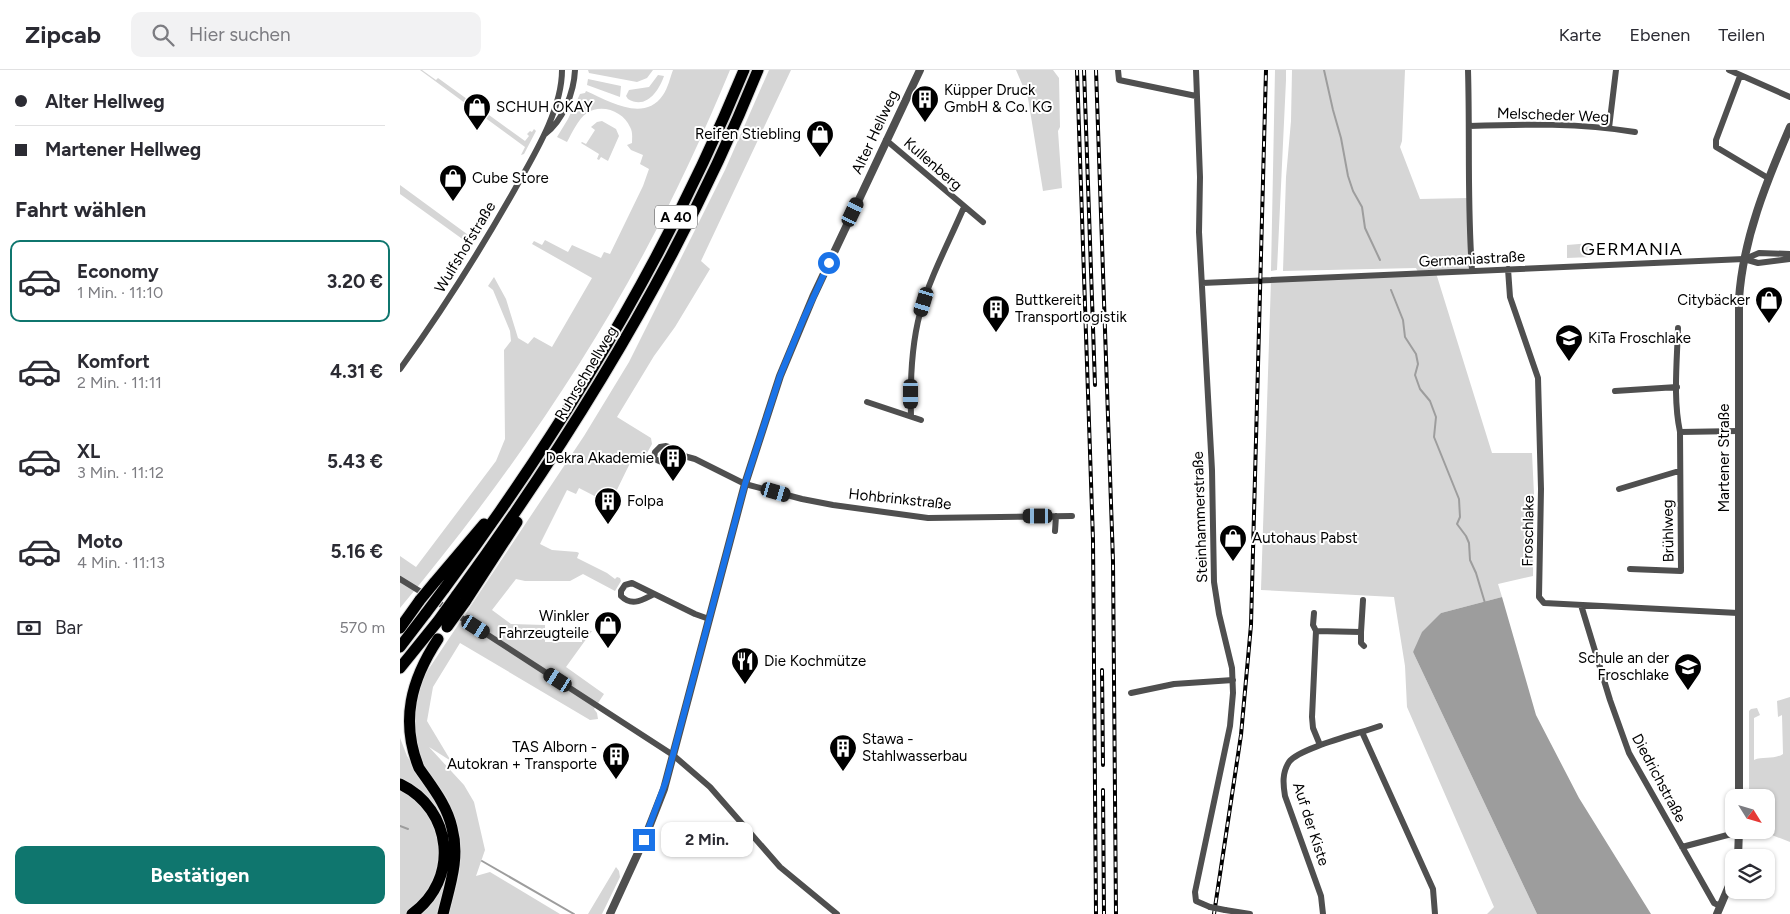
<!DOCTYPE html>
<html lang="de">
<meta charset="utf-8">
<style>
body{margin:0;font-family:Figtree,sans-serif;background:#f2f2f3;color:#2b2b33;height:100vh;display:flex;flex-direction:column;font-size:19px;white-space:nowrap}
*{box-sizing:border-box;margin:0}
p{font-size:16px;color:#7c7c81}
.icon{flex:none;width:28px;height:28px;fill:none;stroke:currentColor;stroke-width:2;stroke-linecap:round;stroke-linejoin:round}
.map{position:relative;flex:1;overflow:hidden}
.details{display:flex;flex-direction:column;background:#fff;width:400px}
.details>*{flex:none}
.hud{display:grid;align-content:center;height:110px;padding:0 15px;background:#fff}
.needle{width:32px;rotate:127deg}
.buttons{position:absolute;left:1325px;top:719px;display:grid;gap:10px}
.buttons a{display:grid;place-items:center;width:50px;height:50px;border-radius:10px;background:#fff;box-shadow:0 1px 4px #0004;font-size:25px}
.end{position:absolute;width:22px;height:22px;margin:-11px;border:6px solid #1a73e8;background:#fff;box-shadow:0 0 0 2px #fff}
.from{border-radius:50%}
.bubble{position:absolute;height:35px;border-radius:10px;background:#fff;box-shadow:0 1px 4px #0004;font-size:16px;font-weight:700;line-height:35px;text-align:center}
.car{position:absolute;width:15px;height:30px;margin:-15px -8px;border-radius:6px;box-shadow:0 0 4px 1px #0007;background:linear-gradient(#222 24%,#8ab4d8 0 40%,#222 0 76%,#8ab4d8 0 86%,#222 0)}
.hud b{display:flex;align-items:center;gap:18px;height:48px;font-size:19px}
.hud b+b{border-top:1px solid #e1e1e2}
.hud i{width:12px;height:12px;background:#2b2b33}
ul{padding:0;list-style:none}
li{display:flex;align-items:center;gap:15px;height:82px;margin:0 10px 8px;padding:0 5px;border:2px solid transparent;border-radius:10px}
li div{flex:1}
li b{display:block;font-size:19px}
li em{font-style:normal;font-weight:700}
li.active{border-color:#0f766e}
li>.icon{width:45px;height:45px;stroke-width:1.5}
h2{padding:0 15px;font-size:22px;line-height:60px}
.pay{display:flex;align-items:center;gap:12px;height:55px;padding:0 15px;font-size:19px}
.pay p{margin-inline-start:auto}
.action{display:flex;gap:10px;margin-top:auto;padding:10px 15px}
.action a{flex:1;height:58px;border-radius:10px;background:#0f766e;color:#fff;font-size:20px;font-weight:700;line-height:58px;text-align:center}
header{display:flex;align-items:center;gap:30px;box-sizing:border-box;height:70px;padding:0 25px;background:#fff;border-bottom:1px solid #e1e1e2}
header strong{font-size:24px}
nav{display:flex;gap:28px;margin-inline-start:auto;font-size:18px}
.search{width:350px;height:45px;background:#f2f2f3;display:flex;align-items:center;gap:12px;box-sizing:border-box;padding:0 18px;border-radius:10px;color:#7c7c81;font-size:19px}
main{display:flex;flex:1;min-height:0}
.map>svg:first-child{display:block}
</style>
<header>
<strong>Zipcab</strong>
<div class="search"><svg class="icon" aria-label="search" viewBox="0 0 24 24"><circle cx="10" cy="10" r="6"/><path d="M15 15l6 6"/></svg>Hier suchen</div>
<nav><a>Karte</a><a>Ebenen</a><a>Teilen</a></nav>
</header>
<main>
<section class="details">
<div class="hud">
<b><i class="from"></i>Alter Hellweg</b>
<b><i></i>Martener Hellweg</b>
</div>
<h2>Fahrt wählen</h2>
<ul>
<li class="active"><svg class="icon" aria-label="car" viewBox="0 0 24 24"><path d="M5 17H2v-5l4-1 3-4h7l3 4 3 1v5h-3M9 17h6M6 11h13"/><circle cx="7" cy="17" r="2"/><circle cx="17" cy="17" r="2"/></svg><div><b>Economy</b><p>1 Min. · 11:10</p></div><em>3.20 €</em></li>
<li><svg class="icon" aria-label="car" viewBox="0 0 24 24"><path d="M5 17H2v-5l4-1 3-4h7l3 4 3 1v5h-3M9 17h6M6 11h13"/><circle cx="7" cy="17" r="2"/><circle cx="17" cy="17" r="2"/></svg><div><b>Komfort</b><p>2 Min. · 11:11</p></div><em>4.31 €</em></li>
<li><svg class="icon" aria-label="car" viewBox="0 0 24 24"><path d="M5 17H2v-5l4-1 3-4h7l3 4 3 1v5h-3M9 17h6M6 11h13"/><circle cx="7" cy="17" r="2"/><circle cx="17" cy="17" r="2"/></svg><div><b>XL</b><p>3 Min. · 11:12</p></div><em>5.43 €</em></li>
<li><svg class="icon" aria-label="car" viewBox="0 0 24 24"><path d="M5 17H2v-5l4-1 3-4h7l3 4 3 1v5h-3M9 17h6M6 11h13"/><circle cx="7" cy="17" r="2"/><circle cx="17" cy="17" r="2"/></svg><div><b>Moto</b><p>4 Min. · 11:13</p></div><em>5.16 €</em></li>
</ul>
<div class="pay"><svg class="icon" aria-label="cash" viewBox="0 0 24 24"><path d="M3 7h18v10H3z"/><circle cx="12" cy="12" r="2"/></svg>Bar<p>570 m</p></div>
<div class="action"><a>Bestätigen</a></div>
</section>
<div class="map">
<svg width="1390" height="844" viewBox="0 0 1390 844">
<rect width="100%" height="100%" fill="#fff"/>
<!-- green -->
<path fill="#d6d6d6" d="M20,0h2l14,10 2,-2 87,63 4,-5 -2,-2 3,-3 2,1 2,-3 2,2 -12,23 -3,1 4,-8z
M188,0h65l-6,8 -10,4 -48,-9z
M273,0h57c-26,63 -55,125 -87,185 -68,126 -152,244 -243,353v-52l16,11 80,-106 9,-22 -1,-89 7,-9 -1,-10 -17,-41 -5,-4 6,-9 12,22 12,39 10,6 6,-7 18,10 40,-69 -60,-34 2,-3 8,4 3,-5 23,12 4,-7 29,13 3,-6 6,2 33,-68 6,-17 -9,-5 3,-9 -12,-5 -4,-5 5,-2c0,-5 1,-11 -2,-16 -6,-15 -28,-24 -43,-14 -9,6 -15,20 -20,29l-10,-5 11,-18 12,-25 5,-1 1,-2c23,10 58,32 77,4 5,-7 7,-17 10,-25z
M369,0h22l-90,191 9,8 -35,58 -21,29 -37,61 34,21 1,6 -5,9 1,12 -10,-6 -1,2 -5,-2 -22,45 -31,-16 -3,6 -9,-4 -27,54 12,6 25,2 2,1 -2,5 30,15 8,6 2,-2 3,1 1,3 -6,10 -32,-17 -13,7h-45l-9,-2 -24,31 19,14 34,1v17h37v-12l10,1 -26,36 38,27 -10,15 3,4 1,6 -8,1 -130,-77 -27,44 -6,34 24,40 -22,-14 35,38 10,17 11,48 -9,26 14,-4 70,42h-111l10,-39 2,-21 -1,-19 -6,-20 -7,-17 -24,-34 -13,-27 8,-52 166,-249 45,-74 96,-192z
M616,0h37l6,8 1,49 -2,4 4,57 -19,3 -15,-93z
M875,0h11v10l-9,190 -6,1z
M892,0h113l-3,71 -2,6 20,52 48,-1 4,72 -36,3 56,180h40l2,42 -1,81 -35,8 4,13 -61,16 -28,39 124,262h-50l7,-7 -87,-200 -2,-41 -11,-69 -133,-7 10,-310 148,-6 -3,-6 -133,3 3,-94 5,-56z
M258,5l6,1c-5,15 -18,34 -36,23l-2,-3 3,-6 20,-3z
M188,9l33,7 -1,11 -33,-12z
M202,51l14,8 3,7 -11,25 -7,-4 -2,3 -2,-1 2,-5 -18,-11 1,-1 4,2 9,-14 -4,-3 6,-5z
M0,115l71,52 18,-26v6l-17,29 -72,-52z
M1191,173v14l-24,1v-13z
M1390,627v145l-31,-12h7v-32l-17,-1v-86l2,-2 6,-1 3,7 -6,3v42c9,-4 20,0 29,-6l-1,-39 -4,2 -1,-16z
M0,668l7,18 34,55 8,25 2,26 -13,52h-38z
M216,797l3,4 1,6 -18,37h-14z"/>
<!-- water -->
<path fill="#9d9d9d" d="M1102,527l34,118 43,83 72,116h-114l-124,-262 9,-20 19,-19z"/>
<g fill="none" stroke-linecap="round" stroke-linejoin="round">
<!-- stream -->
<path stroke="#9d9d9d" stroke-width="2" d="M924,0l9,40 8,28 7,38 5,15 9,16 3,21 15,32
M991,220l12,30 2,17 11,17 2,10 -3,11 5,14 10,12 6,16 -2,20 25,62 1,18 -3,7 9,12 3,7 1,17 6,13 9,30
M0,756l8,3
M82,791l92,53"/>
<!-- motorway casing -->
<g stroke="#dbdbdb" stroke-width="13">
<path id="motorway" d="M34,513l50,-59
M44,519c119,-160 224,-334 300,-519
M56,526c119,-163 226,-338 302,-526
M65,532l52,-80
M0,558l20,-28
M38,569c-27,41 -38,82 -19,129 13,19 28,37 33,60 8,30 -2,57 -9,86
M0,577l26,-34
M0,598l38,-47
M0,714c53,25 60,96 12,130"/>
</g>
<!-- minor -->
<path stroke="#4f4f4f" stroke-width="6" d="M718,0l1,10 77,16
M796,0l4,107 -1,55 13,238 2,112 5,32 13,54 1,25 -3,33 -35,166 1,9 14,6
M1068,0c2,67 -1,134 4,200
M1329,0l61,27
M1340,6l-24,64v7l52,31
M1069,56c56,-2 111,-3 166,6
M1209,58l7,-58
M145,64c18,-13 29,-42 30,-64
M486,70l97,82
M1345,189l14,-6 31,1
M1108,199l2,28 28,81 3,111 -2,108 5,6 194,10
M802,213l542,-24 14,4 32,-4
M0,299c42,-58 80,-118 115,-180 19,-34 47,-79 47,-119
M1215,321l62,-4
M467,332l54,18
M511,346c-1,-34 0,-69 9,-103 10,-36 29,-71 44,-106
M1280,362l58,-1
M266,376l10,3 8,7c-9,7 -20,10 -30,2l1,-6 5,-5z
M284,386l11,3 50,25 57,15 31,6 95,13 144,-2
M1219,419l60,-18
M655,461l1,-15
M1230,499l51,2 -1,-139c-7,-33 -3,-70 -2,-104
M0,509l26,16
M254,524c-12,6 -22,13 -33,2v-5l4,-6 7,-2 63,31 14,5
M34,530l239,155 37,32 70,80 57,47
M1181,535l29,95 19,53 85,150 6,3
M914,543l-1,12 3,6 -4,86 1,11 7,17
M916,561l45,1 2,-32
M961,562v11l3,3
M731,623l43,-9 59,-4
M962,662l71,157 2,25
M1282,777l57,-15
M825,840l25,4
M923,844l-2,-18 -36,-100c-2,-12 -3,-23 4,-34 10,-14 72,-29 91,-36"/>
<!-- tertiary -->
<path stroke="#4f4f4f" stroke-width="8" d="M1339,728v-499c4,-60 27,-116 51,-172
M1338,788l1,-28
M210,844l34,-74 20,-51 81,-305 35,-108 33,-79 107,-227
M1317,844l17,-40"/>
<!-- motorway -->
<use href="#motorway" stroke="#000" stroke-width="11"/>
<!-- rail casing -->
<g stroke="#000" stroke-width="4">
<path id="rail" d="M677,0l16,470 3,374
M684,0l11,315
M696,0l17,491 3,353
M702,600l1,95
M703,720l1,124
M814,844l27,-179 10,-110 15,-555"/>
</g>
<!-- rail -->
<use href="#rail" stroke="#fff" stroke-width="2" stroke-dasharray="5.5" stroke-linecap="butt"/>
<!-- motorway-bridge casing -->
<g stroke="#dbdbdb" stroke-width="13" stroke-linecap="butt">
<path id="motorway-bridge" d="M20,530l14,-17
M26,543l18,-24
M38,551l18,-25
M47,557l18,-25"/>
</g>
<!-- minor-bridge -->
<path stroke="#4f4f4f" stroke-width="6" d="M810,837l15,3"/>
<!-- motorway-bridge -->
<use href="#motorway-bridge" stroke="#000" stroke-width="11"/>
</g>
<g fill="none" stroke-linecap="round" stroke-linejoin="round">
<!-- route -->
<path stroke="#1a73e8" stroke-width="6" d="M244,770l22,-59 79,-297 35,-108 23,-56 26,-57"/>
</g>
<!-- icons -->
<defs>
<g id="building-pin" transform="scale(1.4375)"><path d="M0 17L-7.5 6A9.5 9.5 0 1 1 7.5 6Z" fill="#000" stroke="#fff"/><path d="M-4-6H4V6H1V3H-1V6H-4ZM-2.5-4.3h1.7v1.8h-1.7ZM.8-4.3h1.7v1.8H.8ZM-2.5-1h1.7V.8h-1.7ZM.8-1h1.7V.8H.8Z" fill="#fff"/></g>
<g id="shop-pin" transform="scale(1.4375)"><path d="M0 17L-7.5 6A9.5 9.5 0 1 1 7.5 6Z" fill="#000" stroke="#fff"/><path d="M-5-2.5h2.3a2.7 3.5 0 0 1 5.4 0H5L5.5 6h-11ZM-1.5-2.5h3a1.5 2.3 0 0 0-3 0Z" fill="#fff"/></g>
<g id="school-pin" transform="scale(1.4375)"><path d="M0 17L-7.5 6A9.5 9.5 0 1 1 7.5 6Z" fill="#000" stroke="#fff"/><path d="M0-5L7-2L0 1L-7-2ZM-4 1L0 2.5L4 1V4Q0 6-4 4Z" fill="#fff"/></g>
<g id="restaurant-pin" transform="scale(1.4375)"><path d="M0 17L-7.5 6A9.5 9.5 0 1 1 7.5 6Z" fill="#000" stroke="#fff"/><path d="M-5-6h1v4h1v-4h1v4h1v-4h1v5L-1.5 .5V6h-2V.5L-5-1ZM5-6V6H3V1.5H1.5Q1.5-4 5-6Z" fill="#fff"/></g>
</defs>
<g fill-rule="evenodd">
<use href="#building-pin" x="525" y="29"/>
<use href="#shop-pin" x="77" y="37"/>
<use href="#shop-pin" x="420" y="64"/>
<use href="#shop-pin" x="53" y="108"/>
<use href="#shop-pin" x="1369" y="230"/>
<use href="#building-pin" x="596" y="239"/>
<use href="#school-pin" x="1169" y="268"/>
<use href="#building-pin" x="273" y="388"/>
<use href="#building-pin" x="208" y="431"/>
<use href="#shop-pin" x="833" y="468"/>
<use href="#shop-pin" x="208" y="555"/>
<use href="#restaurant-pin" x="345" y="591"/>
<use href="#school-pin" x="1288" y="597"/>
<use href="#building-pin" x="443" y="678"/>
<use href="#building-pin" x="216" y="686"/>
</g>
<g text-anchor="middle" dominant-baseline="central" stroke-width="4" stroke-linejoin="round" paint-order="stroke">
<!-- shield labels -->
<rect fill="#fff" stroke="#4c4c4c" stroke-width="1" x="255" y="135.5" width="42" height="23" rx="4"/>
<g font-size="14" font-weight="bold" fill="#000">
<text x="276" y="147">A 40</text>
</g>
<!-- poi labels -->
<g font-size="15" fill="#000" stroke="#fff" text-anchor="start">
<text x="544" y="20">Küpper Druck<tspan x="544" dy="17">GmbH &amp; Co. KG</tspan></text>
<text x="96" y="37">SCHUH OKAY</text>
<text x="401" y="64" text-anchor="end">Reifen Stiebling</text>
<text x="72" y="108">Cube Store</text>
<text x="615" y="230">Buttkereit<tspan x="615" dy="17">Transportlogistik</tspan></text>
<text x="1350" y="230" text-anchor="end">Citybäcker</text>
<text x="1188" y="268">KiTa Froschlake</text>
<text x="254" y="388" text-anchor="end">Dekra Akademie</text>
<text x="227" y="431">Folpa</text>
<text x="852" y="468">Autohaus Pabst</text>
<text x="189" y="546" text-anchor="end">Winkler<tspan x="189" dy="17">Fahrzeugteile</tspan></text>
<text x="1269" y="588" text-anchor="end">Schule an der<tspan x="1269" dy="17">Froschlake</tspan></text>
<text x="364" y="591">Die Kochmütze</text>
<text x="462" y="669">Stawa -<tspan x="462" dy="17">Stahlwasserbau</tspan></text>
<text x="197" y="677" text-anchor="end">TAS Alborn -<tspan x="197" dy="17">Autokran + Transporte</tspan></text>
</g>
<!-- street labels -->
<g font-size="15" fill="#000" stroke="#fff">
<text transform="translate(1153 45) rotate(2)">Melscheder Weg</text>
<text transform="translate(475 62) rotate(-65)">Alter Hellweg</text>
<text transform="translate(533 94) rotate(41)">Kullenberg</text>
<text transform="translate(65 177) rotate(-59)">Wulfshofstraße</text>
<text transform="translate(1072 189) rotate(-3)">Germaniastraße</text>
<text transform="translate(186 303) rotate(-59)">Ruhrschnellweg</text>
<text transform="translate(1324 388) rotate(-90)">Martener Straße</text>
<text transform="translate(500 429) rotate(6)">Hohbrinkstraße</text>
<text transform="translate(800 447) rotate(-92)">Steinhammerstraße</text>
<text transform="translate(1128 461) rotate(-89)">Froschlake</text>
<text transform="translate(1268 461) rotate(-91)">Brühlweg</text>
<text transform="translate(1259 708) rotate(62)">Diedrichstraße</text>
<text transform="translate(911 754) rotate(72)">Auf der Kiste</text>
</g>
<!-- quarter labels -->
<g font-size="18" letter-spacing="1" fill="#000" stroke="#fff">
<text x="1232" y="179">GERMANIA</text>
</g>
</g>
</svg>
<div class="buttons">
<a><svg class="needle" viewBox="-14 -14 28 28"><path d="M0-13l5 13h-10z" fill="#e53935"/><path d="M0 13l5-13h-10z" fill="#7c7c81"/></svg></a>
<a><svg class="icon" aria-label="layers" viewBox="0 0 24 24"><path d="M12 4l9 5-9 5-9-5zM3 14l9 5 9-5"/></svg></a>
</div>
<i class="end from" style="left:429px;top:193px"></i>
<i class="end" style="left:244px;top:770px"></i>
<div class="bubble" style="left:261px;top:752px;width:92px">2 Min.</div>
<i class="car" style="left:453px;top:142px;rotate:25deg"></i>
<i class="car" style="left:524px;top:232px;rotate:197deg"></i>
<i class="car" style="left:511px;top:324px;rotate:180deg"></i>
<i class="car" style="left:376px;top:422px;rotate:106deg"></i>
<i class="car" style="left:638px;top:446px;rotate:270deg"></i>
<i class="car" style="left:76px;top:557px;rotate:122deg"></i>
<i class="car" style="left:158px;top:610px;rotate:303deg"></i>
</div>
</main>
